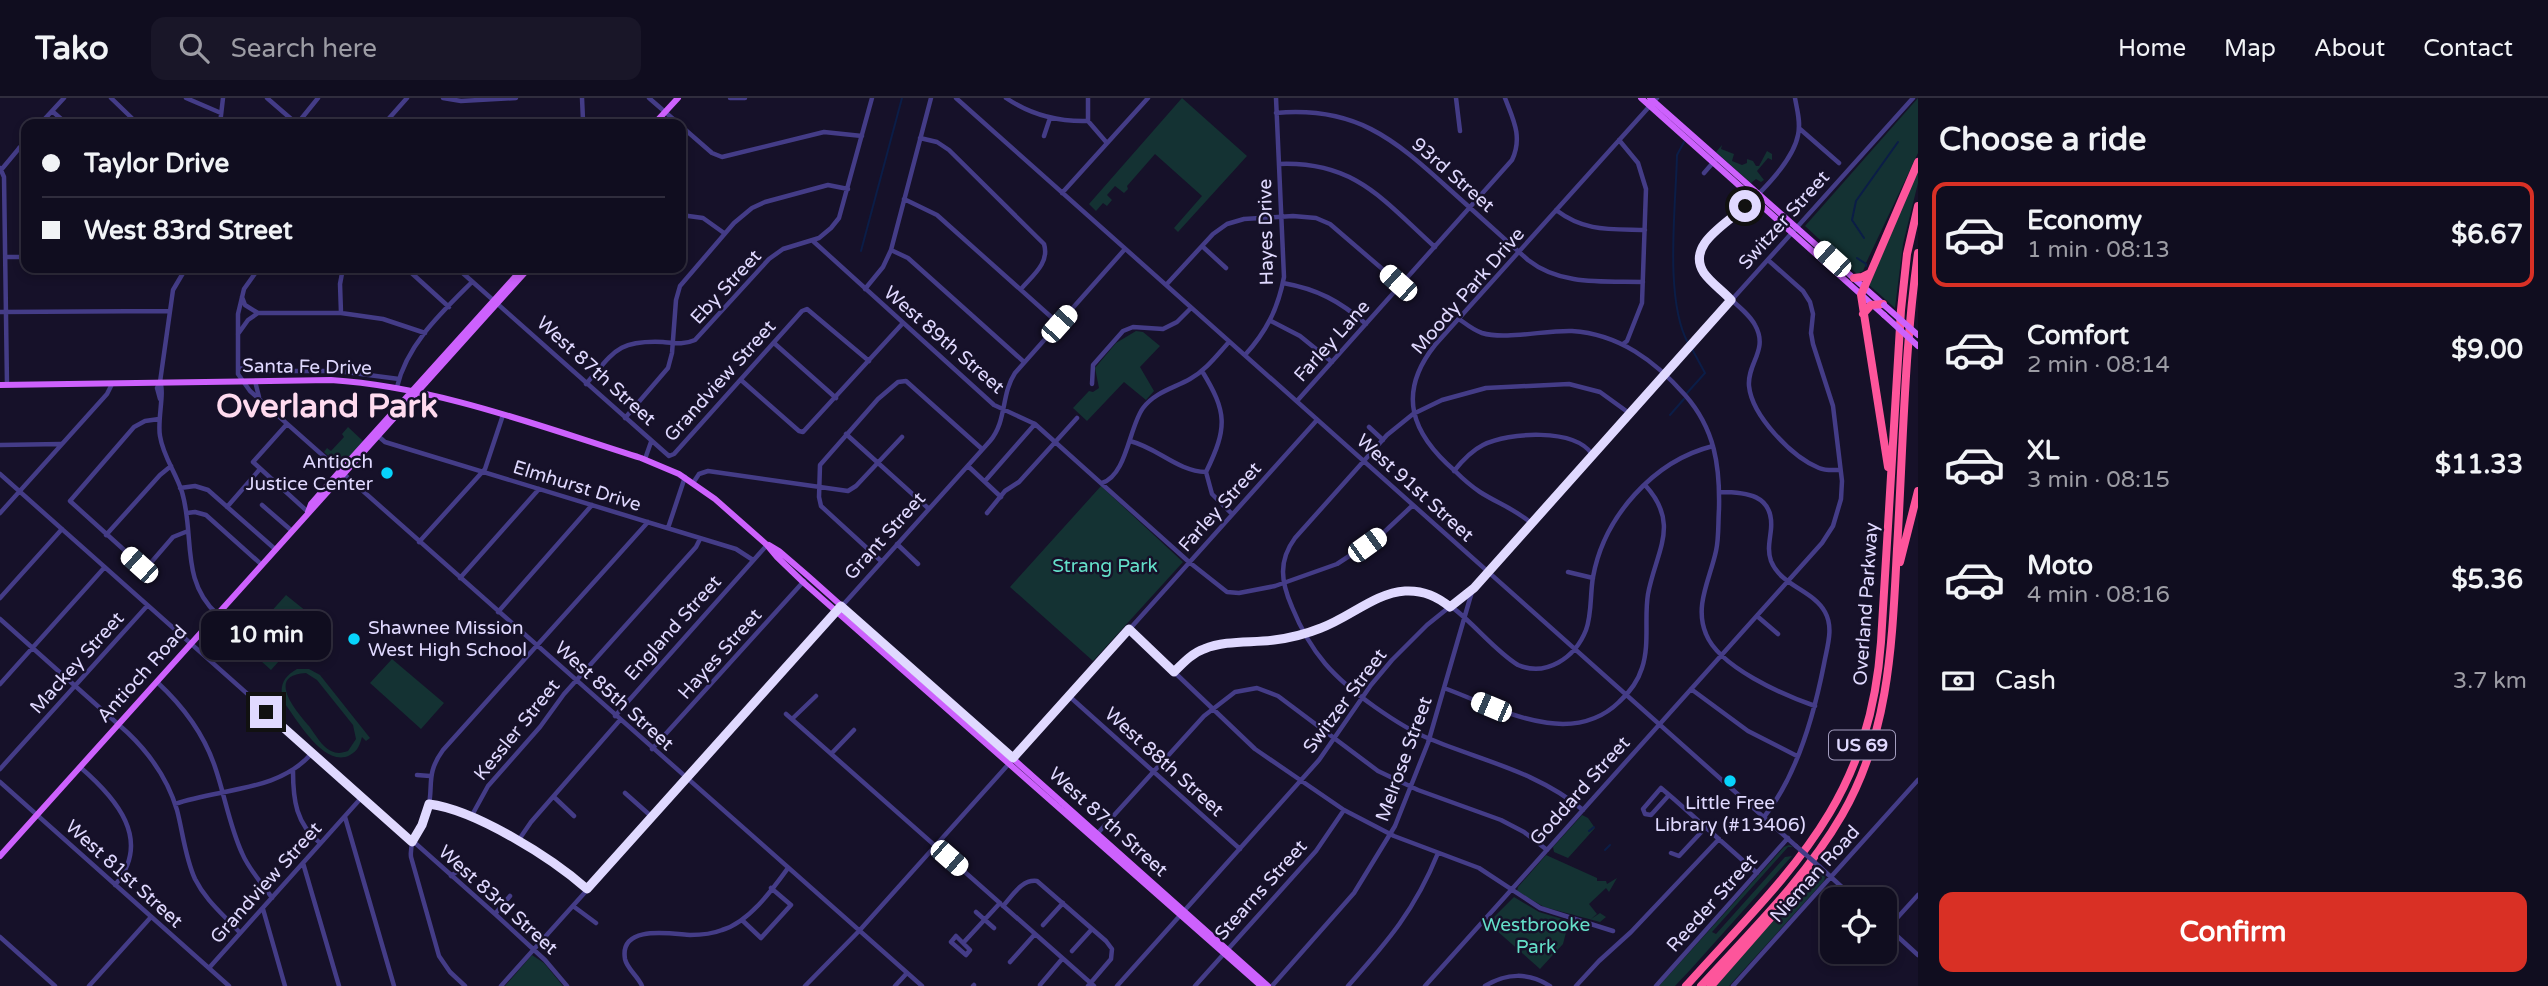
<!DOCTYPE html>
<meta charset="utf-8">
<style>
body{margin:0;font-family:"Varela Round",sans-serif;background:#191628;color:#f1f3f6;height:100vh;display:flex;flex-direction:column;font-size:26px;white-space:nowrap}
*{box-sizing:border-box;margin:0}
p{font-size:23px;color:#9c9ca4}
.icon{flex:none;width:38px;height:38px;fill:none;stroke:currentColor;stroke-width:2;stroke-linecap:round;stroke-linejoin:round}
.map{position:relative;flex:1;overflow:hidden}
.side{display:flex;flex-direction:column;background:#100d1f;width:630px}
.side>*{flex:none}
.banner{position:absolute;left:21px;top:21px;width:665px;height:154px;border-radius:14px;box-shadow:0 4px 10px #0003,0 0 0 2px #302d3d;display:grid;align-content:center;height:154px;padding:0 21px;background:#100d1f}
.buttons{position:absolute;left:1820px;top:789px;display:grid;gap:14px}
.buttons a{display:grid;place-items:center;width:77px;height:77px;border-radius:14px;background:#100d1f;box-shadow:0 4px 10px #0003,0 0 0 2px #302d3d;font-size:35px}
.end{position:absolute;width:32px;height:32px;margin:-16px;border:9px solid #e0d9ff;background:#111;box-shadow:0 0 0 4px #111}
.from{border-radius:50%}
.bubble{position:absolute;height:49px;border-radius:14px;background:#100d1f;box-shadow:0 4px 10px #0003,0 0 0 2px #302d3d;font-size:23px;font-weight:700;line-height:49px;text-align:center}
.car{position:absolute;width:21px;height:42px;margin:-21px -10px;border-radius:9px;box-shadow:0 0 5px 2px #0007;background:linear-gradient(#fff 24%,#345 0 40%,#fff 0 76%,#345 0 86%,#fff 0)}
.banner b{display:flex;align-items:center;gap:24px;height:66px;font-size:26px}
.banner b+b{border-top:2px solid #302d3d}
.banner i{width:18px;height:18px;background:#f1f3f6}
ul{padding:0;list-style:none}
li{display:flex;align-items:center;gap:21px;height:105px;margin:0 14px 10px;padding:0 7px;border:4px solid transparent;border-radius:14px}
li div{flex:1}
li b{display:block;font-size:26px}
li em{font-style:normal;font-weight:700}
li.active{border-color:#d93025}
li>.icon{width:63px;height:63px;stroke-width:1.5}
h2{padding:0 21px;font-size:32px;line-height:84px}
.pay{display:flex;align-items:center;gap:18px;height:77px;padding:0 21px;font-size:26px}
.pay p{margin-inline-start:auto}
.primary-button{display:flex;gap:14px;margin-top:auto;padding:14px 21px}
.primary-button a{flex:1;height:80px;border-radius:14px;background:#d93025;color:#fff;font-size:28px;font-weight:700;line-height:80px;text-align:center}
header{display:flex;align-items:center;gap:42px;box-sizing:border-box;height:98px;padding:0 35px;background:#100d1f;border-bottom:2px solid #302d3d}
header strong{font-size:33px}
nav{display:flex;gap:38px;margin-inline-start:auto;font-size:24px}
.search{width:490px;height:63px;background:#191628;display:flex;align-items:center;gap:18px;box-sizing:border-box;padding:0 24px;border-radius:14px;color:#9c9ca4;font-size:26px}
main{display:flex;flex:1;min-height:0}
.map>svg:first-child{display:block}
</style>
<header>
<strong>Tako</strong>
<div class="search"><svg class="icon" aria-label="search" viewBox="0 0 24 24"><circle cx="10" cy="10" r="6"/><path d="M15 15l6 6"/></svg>Search here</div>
<nav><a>Home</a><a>Map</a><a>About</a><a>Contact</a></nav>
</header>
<main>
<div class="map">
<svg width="1918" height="888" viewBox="0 0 1918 888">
<rect width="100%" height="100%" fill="#161129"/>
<!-- green -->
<path fill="#143233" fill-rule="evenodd" d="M1182,0l65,58 -69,76 -4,-4 28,-32 -47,-42 -28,32 1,3 -4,4 -9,-7 -8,9 5,5 -5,6 -4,-3 -7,8 -7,-7z
M1918,0v55l-52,110 -10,-5 10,6 -3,7 -6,3 -52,-48z
M1722,47l-1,4 13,5 -2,7 10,4 5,-2v-4l6,2 3,5h3l8,-15 5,3v6l-4,-2 -11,13 7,9 -3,2 -5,-3 -5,4 -35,-31z
M1918,72v13l-15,61 -8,64 -26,-23z
M1136,233l7,1 17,14 -20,21 14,24 -8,9 -22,-18 -37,39 -14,-13 16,-17 4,1 6,-4 -4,-20 21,-25z
M348,329l16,15 -23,24 -3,-1 -14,-13 3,-4 4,3 13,-14 -2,-3z
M1101,388l82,76 -90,99 -83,-74z
M286,497l41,33v4l-28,29 -11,-10 -17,19 -29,-26z
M392,561l52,44 -23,26 -51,-46z
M297,571h12l11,6 50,63 -4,3 -4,-4c-2,7 -4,14 -12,18 -25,14 -52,-34 -65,-51 -7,-15 -3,-27 12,-35zM306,575l11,7 36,45 3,14 -8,12c-6,2 -11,3 -17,0 -9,-4 -16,-17 -22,-25 -11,-13 -45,-51 -3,-53z
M1582,717l6,3 7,10 -27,30 -14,-6 -1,-5z
M1789,747l4,2h-5l-76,85 4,2 69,-77 7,-1 -101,113 -16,17h-16l125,-139z
M1546,757l51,23v3h9l1,3 10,-6 -8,14 -3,-4 -17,16 8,10 -6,5 9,-6 6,4 -6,5 -56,-15 -27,-16 1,-4z
M1819,773l6,6 -1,4 -95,105h-13l90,-105 8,5z
M1514,799l25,15 30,9 -6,23 -23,25 -52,-46z
M532,857l12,8 19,23h-58z"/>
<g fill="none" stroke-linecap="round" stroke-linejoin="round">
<!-- stream -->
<path stroke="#0b1d47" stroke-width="2" d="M1684,44l-7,13c-1,50 -13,144 11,188
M1864,140l-12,-18 4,-19 42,-59
M861,153l41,-153
M1857,160l9,6v2
M1687,295l18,-20 -13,-24
M1670,317l14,-16
M1589,733l5,-4
M1605,752l5,-5"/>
<!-- minor -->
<path stroke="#443c87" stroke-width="4.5" d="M111,0l27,26
M186,0l35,15
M267,0l30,26
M443,0l18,3 55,-3
M582,0l1,22
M649,0l30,26
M730,0h15
M956,0l840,748
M1006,0c25,17 52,24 82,23
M1088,0v23l19,22
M1456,0l4,33
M1795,0c2,12 6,24 3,37 -5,28 -43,63 -64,83 -10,9 -26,15 -32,28 -14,33 40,54 53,79 14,25 -8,38 -6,61 3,30 43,71 70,82 7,3 14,2 21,2
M52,13l15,13
M1276,15c79,-7 117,25 172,75 27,24 53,48 80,72 33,26 76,21 115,22
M40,26l24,-26
M220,26l3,-26
M297,26l21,-26
M384,26l23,-26
M681,28l31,27 10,4 102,-25 38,4
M1800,31l39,34
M1044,38l6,-18
M920,40l17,4 12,8 95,94c6,19 -12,32 -23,45
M1619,42l19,23 8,26 -4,114 -15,38 -4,3
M19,50l7,7
M1279,66c76,-3 104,36 156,83
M0,70l4,9 3,208
M1,72l25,-30
M1704,75l13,-15
M1062,95l86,-95
M904,101l33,16 122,109
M1556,112c29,22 54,19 89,20
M681,117l22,3 21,15
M813,143l181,164 41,19 154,138 38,30 12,1 36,-7 62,-22 43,-28 33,-31
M1202,148l24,22
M891,152l17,8 116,104
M5,159h21
M259,170l-15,21 -6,25v60l12,17 672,595
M406,170l43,39
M457,170l212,188 5,-2 128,-143 5,-2 62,52
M1283,185c34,6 57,18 83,41
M1166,187l47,-51 14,-10 17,-5 49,-3 23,2 14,6 71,61
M865,191l18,-22 8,-17 40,-152
M242,199l3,8 13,8h83l42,6 42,14
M0,214l169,-1
M341,215l-1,-29 3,-16
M1459,221c7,5 14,11 23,14 23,7 64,-3 90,-2 47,3 83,30 113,64 30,34 35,71 34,114 -1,14 0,29 -3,42 -6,28 -22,55 -10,83 13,33 77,61 109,72
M1271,223l29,15 32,26
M238,236l10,-14 10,-7
M774,245l62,55
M1245,257c21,-23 33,-46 39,-78l-8,-179
M238,270l22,3h78l61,8
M1202,273c25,41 26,56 4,101
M741,282l58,51 4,1 100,-109
M255,283l4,16
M160,284c5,10 -3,39 0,54 3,20 16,37 22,56 13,44 -2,88 35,122
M586,286c28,-32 31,-44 77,-42 11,1 21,3 32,-2l74,-81 14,-10 36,-11 12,-10 8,-10 33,-120
M1092,286l1,-19 30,-34 10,-4 30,2 14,-7 14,-14
M397,289c10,-43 45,-75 75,-105
M160,301l-3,-11 3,-6 13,-92 13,-22
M1297,303l215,-241c11,-23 1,-41 -7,-62
M625,320l43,-50 4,-15 4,-53 4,-14 54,-63 18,-15 13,-6 63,-17 20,4
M159,321l-14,2 -11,6 -64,74 73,66 5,-1 25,-29 15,-6
M287,326l-34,38 55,50
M1369,329l14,13
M846,336l83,75
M377,337l8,7 351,107 17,11
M1130,343c28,7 47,30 76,31
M0,347l61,-1
M645,361l6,-17
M968,368l33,31
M1454,373c8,-10 17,-20 29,-26 26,-13 91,-17 109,9
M1206,374l6,22 20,20
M0,376l495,440 50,46 22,26
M985,383l50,-57
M693,385l6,-9 9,-3 140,20 8,-5 46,-49
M1102,385c25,-8 27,-56 41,-75 12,-16 31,-20 47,-29 16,-9 27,-24 39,-37
M180,390l15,-2 13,4 67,59
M1720,394c25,0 54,2 51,37 -1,11 -4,21 0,32 10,25 42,29 54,51 9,16 2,35 -1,52 -10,51 -27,112 -60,153
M262,407l30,26
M227,409l33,-38
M0,415l107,-119 5,-10
M187,415l8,-1 11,3 56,50
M987,415l18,-22 14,-9 58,-64
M1531,425c-16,-14 -34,-20 -51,-31 -9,-6 -17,-13 -25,-21 -43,-37 -59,-77 -20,-126l222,-247
M668,430l17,-51
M106,437l54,-60 11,-9
M419,444l66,-73 18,-54
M897,446l21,20
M881,463l-60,-55 -2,-9 1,-32 58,-66 20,-17 8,-1 76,68
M1568,474l25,6
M460,480l79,-89
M0,500l62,-69
M498,514l94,-107
M1757,518l21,18
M0,521l128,114c22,21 40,47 49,77 6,23 8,47 18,69 11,22 29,36 45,54
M1129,531l126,120 89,61 50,26 85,32 61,40 73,23
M1174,574c33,-34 55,-27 98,-31 26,-3 52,-12 75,-24 26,-14 49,-32 79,-24 35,11 61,53 92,72 28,12 57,-7 68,-35 6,-16 4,-36 7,-53 11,-60 60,-116 120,-131
M157,584c26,24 48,53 59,88 9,27 14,57 26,83 7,17 20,30 30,45
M0,586l104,-116
M1444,590c52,19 126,62 175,14 10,-9 19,-21 23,-34 8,-24 2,-50 6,-74 8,-43 33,-70 -3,-109
M1691,591l57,42 49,25
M1069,598l171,153
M786,616l308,272
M615,618l152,-171
M792,621l24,-23
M652,651l152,-168
M831,656l23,-24
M80,669c36,31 73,73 35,118
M0,671l147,-163
M293,673c0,29 3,53 27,72
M417,677l13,1
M0,684l229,204
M625,695l27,24
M1669,697l-18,20 -6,-1 -2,-5 18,-21 14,12 82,73
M554,699l20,19
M175,706c45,-16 104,-12 137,-51
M429,706c47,6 123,53 158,85
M1583,712c-45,-38 -100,-49 -153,-71 -20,-8 -38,-20 -55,-32 -41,-29 -64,-53 -83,-100 -11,-25 -14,-46 3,-69l92,-103 26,-21 29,-14 44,-12 83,-4 31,8 29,21
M345,719l49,169
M471,719l17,-31 52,-59 24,-33 132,-147 4,-8
M1097,736l107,-118 31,-24 22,-4 21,8 100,75 40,19 83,30 23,12 23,18
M518,743l13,-19 89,-102
M1671,755l8,3 27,-29
M303,765l36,123
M1820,769l36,33
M451,778l12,-9
M573,808l23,17
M1003,808c10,-11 19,-27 34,-25l69,60 6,8 -1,10 -23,27
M263,811l22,77
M976,814l18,16
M495,816l15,-18
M742,822l19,18 30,-33 -20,-17
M1043,827l20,-22
M1885,827l33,30
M1888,830l30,-33
M956,838l14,14 -4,5 -15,-13z
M0,839l55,49
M964,844l36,-39
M1072,853l20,-22
M1010,864l25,-28
M209,870l153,-171
M1040,887l22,-26
M89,888l62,-69
M465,888l-15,-14 -11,-16 -28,-99c-2,-19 12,-30 17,-47 6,-25 -3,-35 15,-60l205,-228
M501,888l489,-545c17,-20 11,-47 25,-68l110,-124
M642,888c-4,-10 -15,-17 -17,-27 -6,-35 47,-25 65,-24 11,0 22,-1 32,-5 27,-8 50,-40 66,-62
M805,888l54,-55 458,-511
M895,888l12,-13
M973,888l1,-1
M1117,888l202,-226 52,-75 21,-25 35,-35 46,-37 440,-490
M1195,888l121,-135 28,-41
M1272,888l82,-93 41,-67 33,-83 45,-155
M1348,888c40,-45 67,-76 90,-133
M1425,888l397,-443 11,-17 8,-27 1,-18 -9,-75 -20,-62 -2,-11 2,-19 -3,-12 -7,-11 -35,-31
M1485,888c21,-13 44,-14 65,0
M1576,888l23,-25 32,-29 88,-93
M1656,888l132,-148
M1733,888l185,-206"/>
<!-- major -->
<path stroke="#cd61fd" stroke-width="6" d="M1641,0l243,217
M1650,0l234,207
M654,26l24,-26
M0,287l331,-5c106,7 208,46 310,78l38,16 36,25 52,46 10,12 26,25 458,404
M308,414l3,-8 29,-33 183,-203
M769,447l10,6 29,25 460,410
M0,758l529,-588"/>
<!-- highway -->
<path stroke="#fd559b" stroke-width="8" d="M1854,180l8,-1 8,-4
M1863,216l8,-9 12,-1
M1888,369l-27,-172 57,-133
M1900,464l18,-71
M1686,888c102,-114 183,-181 195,-344l20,-332 6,-56 11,-48
M1701,888c49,-54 104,-107 141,-171 48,-83 50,-173 55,-266 6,-98 7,-198 21,-296
M1711,888l91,-104 7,-12"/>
<!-- minor-bridge -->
<path stroke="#443c87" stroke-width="4.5" d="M1796,748l24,21"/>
<!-- major-bridge -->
<path stroke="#cd61fd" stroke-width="6" d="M1884,207l34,30
M1884,217l34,31"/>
</g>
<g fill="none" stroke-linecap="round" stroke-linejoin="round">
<!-- route -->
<path stroke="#e0d9ff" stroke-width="9" d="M266,614l146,130 10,-17 7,-21c47,6 123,54 158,85l254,-283 172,152 116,-129 45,43c9,-9 18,-19 30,-23 22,-9 47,-6 70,-9 16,-2 32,-6 47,-12 28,-10 54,-35 84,-37 17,-1 32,5 45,16l24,-19 257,-288c-8,-9 -20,-17 -27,-27 -19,-29 25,-50 41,-67"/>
</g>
<!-- markers -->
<g fill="#07d4fc" stroke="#161129" stroke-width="2.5">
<circle cx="387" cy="375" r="7"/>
<circle cx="354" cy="541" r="7"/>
<circle cx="1730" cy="683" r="7"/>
</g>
<g text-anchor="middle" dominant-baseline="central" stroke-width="5" stroke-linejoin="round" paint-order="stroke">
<!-- shield labels -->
<rect fill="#161129" stroke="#a39dbf" stroke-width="2" x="1829" y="632.5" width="66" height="29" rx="5"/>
<g font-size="18" font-weight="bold" fill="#e0d9ff">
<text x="1862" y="647">US 69</text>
</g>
<!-- street labels -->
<g font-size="19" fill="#e0d9ff" stroke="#161129">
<text transform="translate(1453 77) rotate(41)">93rd Street</text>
<text transform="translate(1784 122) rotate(-48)">Switzer Street</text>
<text transform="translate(1266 134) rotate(-91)">Hayes Drive</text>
<text transform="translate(726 189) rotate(-47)">Eby Street</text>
<text transform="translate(1468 193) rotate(-49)">Moody Park Drive</text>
<text transform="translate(944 242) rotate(41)">West 89th Street</text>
<text transform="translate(1332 243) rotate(-48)">Farley Lane</text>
<text transform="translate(307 269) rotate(1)">Santa Fe Drive</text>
<text transform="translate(596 273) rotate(42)">West 87th Street</text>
<text transform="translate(720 283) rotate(-48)">Grandview Street</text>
<text transform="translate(577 388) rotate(17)">Elmhurst Drive</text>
<text transform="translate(1415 390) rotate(42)">West 91st Street</text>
<text transform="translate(1220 409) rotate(-48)">Farley Street</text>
<text transform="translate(885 438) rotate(-48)">Grant Street</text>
<text transform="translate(1866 506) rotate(-86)">Overland Parkway</text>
<text transform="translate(673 530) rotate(-48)">England Street</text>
<text transform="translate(720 556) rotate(-48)">Hayes Street</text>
<text transform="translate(77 565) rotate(-48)">Mackey Street</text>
<text transform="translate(142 576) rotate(-48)">Antioch Road</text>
<text transform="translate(614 598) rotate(42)">West 85th Street</text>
<text transform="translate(1345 603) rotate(-53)">Switzer Street</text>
<text transform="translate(517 632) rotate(-51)">Kessler Street</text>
<text transform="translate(1404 661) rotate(-70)">Melrose Street</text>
<text transform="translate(1164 664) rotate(42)">West 88th Street</text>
<text transform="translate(1580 693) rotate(-48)">Goddard Street</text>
<text transform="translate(1108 724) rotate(42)">West 87th Street</text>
<text transform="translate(124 776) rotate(42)">West 81st Street</text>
<text transform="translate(1815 776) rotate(-48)">Nieman Road</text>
<text transform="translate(266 785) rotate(-48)">Grandview Street</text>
<text transform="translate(1261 792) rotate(-48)">Stearns Street</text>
<text transform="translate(498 802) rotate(42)">West 83rd Street</text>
<text transform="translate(1712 805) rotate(-48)">Reeder Street</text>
</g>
<!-- poi labels -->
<g font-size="19" fill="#e0d9ff" stroke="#161129" text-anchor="end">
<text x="373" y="364">Antioch<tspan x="373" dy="22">Justice Center</tspan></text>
<text x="368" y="530" text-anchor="start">Shawnee Mission<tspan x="368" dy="22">West High School</tspan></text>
<text x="1730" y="705" text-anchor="middle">Little Free<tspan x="1730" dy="22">Library (#13406)</tspan></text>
</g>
<!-- park labels -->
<g font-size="19" fill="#64dfc9" stroke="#161129">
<text x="1105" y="468">Strang Park</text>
<text x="1536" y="827">Westbrooke<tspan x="1536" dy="22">Park</tspan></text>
</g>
<!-- town labels -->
<g font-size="33" font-weight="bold" fill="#ffdbef" stroke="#161129">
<text x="327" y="308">Overland Park</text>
</g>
</g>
</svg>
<div class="buttons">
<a><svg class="icon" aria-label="locate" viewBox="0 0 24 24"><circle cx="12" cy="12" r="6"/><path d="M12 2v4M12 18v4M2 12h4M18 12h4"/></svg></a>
</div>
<i class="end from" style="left:1745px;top:108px"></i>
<i class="end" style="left:266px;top:614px"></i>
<div class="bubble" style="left:201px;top:513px;width:130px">10 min</div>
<i class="car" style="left:1832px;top:161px;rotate:312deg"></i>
<i class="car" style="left:1398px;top:185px;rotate:312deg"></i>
<i class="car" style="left:1059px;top:226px;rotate:42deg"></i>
<i class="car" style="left:1367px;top:447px;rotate:54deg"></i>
<i class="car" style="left:139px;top:467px;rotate:312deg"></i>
<i class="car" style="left:1491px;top:609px;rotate:293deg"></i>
<i class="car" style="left:949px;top:760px;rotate:131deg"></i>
<div class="banner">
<b><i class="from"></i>Taylor Drive</b>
<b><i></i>West 83rd Street</b>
</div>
</div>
<section class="side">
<h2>Choose a ride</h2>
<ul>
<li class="active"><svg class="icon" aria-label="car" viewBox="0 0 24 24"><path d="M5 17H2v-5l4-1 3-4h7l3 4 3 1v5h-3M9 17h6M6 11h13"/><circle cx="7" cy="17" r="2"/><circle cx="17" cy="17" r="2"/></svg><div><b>Economy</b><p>1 min · 08:13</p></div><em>$6.67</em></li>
<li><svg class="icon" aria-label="car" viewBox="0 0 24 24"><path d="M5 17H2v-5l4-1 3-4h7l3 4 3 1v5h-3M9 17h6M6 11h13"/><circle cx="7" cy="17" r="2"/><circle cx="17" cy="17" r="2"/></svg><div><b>Comfort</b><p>2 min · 08:14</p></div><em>$9.00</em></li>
<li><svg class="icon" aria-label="car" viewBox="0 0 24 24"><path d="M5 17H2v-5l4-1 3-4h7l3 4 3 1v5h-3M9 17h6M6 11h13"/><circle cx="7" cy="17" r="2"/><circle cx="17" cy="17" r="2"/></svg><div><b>XL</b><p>3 min · 08:15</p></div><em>$11.33</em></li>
<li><svg class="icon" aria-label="car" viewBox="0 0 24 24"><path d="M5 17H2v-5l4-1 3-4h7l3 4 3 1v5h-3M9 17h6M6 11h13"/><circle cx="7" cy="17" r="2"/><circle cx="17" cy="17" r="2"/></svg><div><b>Moto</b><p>4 min · 08:16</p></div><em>$5.36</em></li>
</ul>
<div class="pay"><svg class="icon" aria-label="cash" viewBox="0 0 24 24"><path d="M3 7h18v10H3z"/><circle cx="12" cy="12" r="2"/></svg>Cash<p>3.7 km</p></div>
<div class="primary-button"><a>Confirm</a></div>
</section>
</main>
